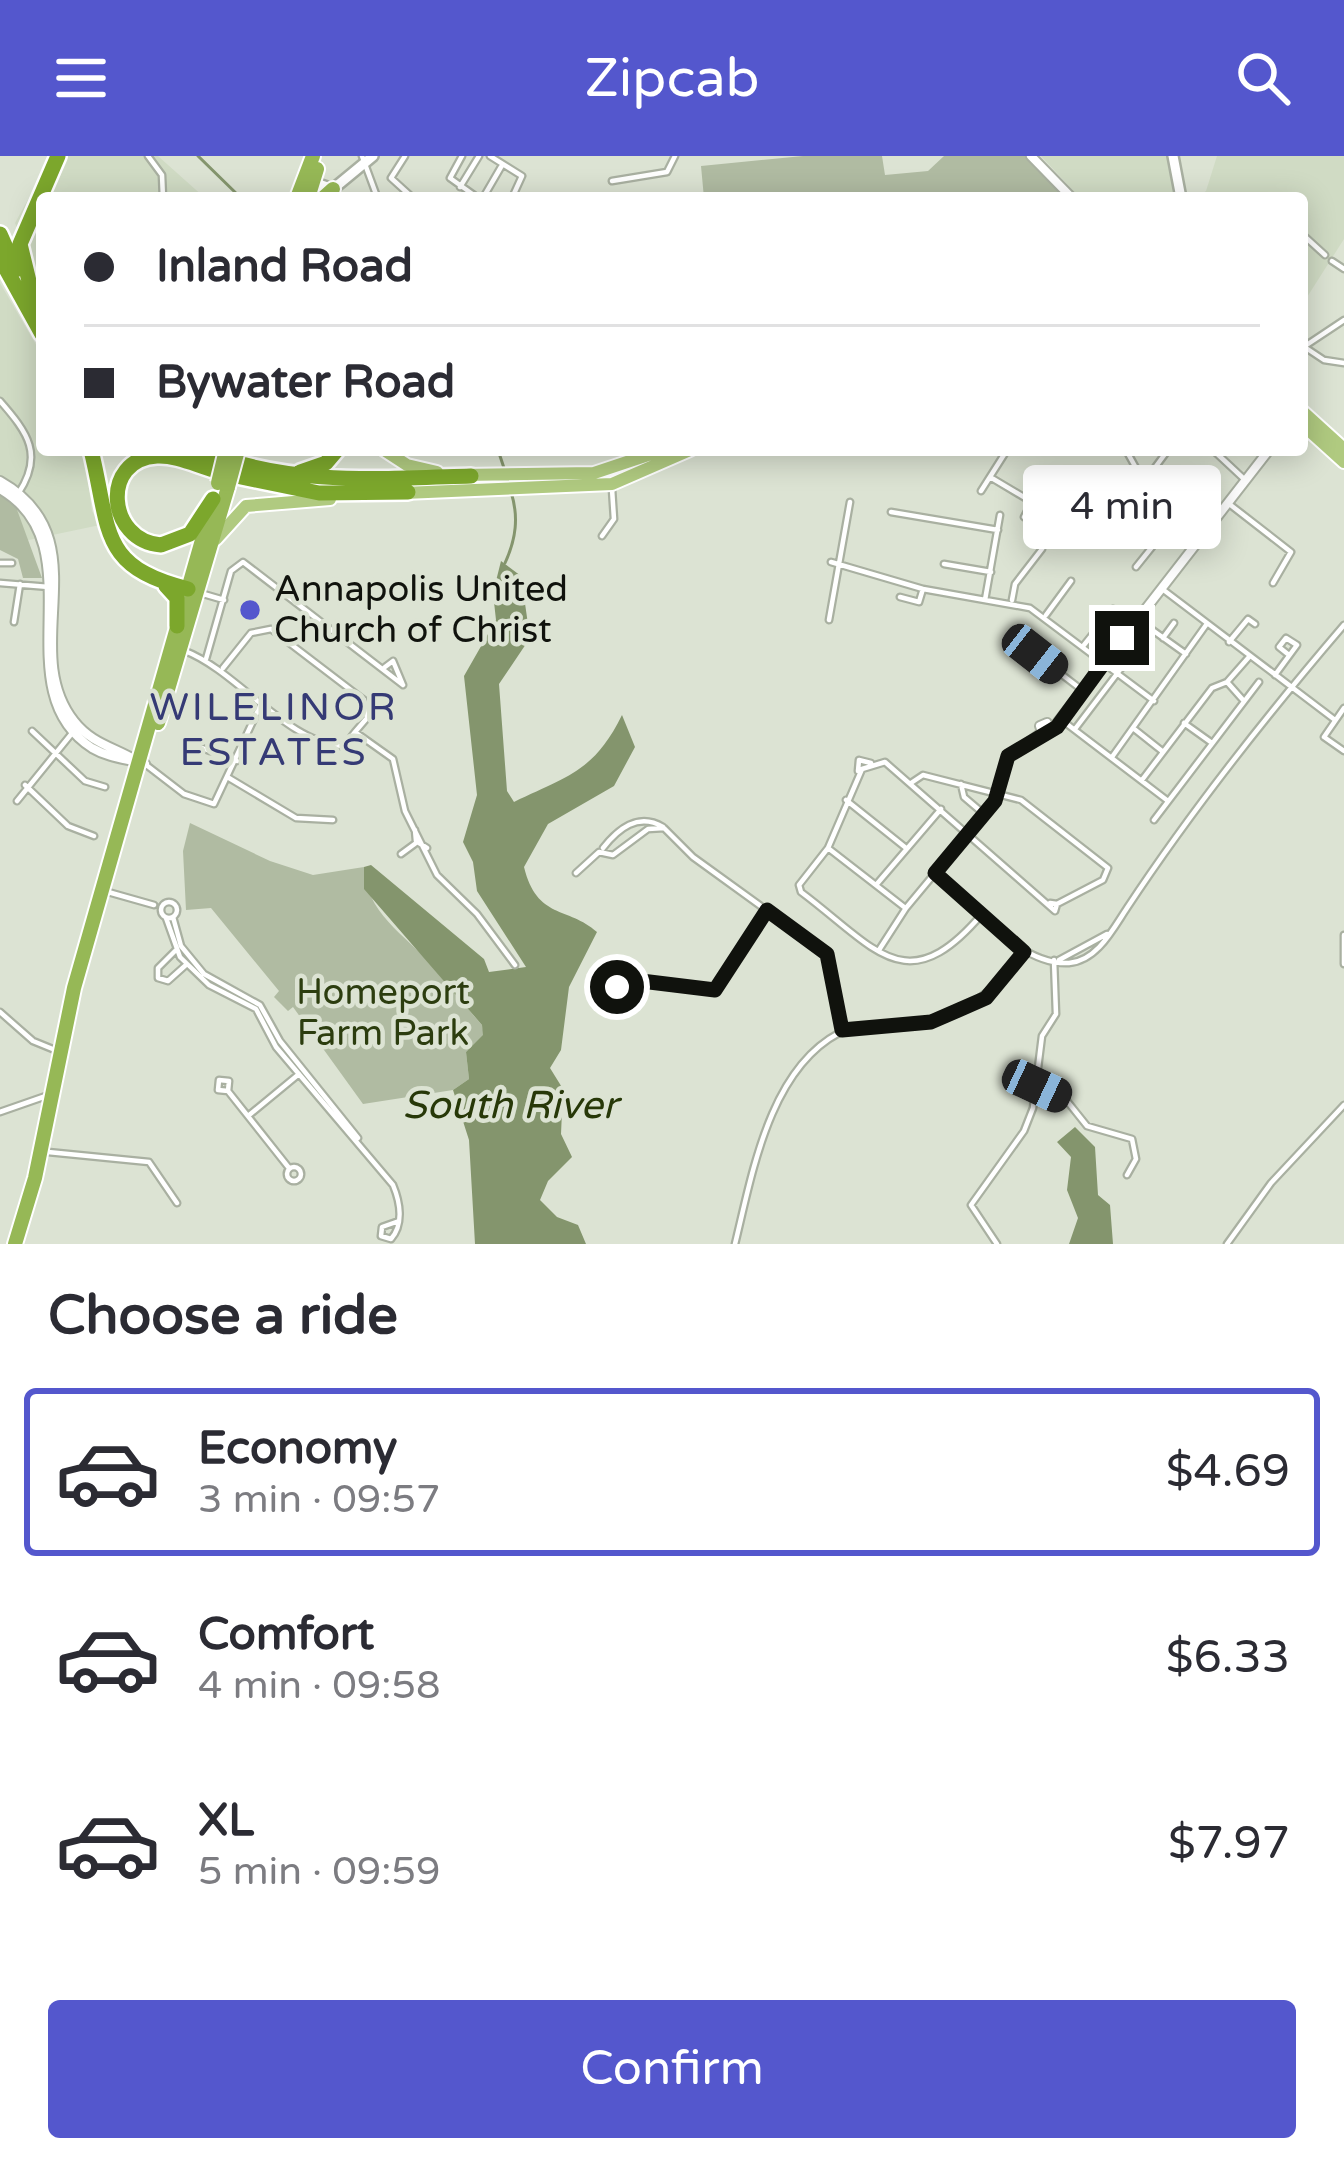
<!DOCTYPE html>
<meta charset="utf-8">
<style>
body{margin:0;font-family:"Varela Round",sans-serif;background:#f2f2f3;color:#2b2b33;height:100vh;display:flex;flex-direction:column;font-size:45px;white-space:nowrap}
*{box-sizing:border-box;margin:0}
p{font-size:39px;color:#7c7c81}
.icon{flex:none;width:66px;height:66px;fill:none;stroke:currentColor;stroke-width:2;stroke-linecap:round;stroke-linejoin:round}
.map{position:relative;height:1088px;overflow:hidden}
.drawer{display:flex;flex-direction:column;background:#fff;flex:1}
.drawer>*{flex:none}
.banner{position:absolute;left:36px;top:36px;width:1272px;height:264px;border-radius:12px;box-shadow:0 6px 30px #0003;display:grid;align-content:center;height:264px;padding:0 48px;background:#fff}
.end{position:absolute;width:54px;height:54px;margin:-27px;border:15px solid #10120d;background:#fff;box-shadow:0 0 0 6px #fff}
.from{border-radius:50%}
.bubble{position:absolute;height:84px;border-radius:12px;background:#fff;box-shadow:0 6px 30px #0003;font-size:39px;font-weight:600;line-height:84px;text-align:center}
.car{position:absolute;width:36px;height:72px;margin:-36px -18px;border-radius:15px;box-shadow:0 0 9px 3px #0007;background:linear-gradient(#222 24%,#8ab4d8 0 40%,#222 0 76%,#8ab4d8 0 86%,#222 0)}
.banner b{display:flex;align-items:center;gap:42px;height:114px;font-size:45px}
.banner b+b{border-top:3px solid #e1e1e2}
.banner i{width:30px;height:30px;background:#2b2b33}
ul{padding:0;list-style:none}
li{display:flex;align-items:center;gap:36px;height:168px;margin:0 24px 18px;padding:0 24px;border:6px solid transparent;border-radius:12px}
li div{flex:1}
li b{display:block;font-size:45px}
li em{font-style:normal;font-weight:600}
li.active{border-color:#5457cd}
li>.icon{width:108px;height:108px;stroke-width:1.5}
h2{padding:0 48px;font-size:54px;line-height:144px}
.action{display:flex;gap:24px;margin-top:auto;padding:24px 48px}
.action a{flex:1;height:138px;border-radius:12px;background:#5457cd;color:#fff;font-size:48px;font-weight:600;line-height:138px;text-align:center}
header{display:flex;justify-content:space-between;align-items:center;height:156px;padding:0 48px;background:#5457cd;color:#fff;font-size:54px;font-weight:600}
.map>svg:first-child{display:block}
</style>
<header><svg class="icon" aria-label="menu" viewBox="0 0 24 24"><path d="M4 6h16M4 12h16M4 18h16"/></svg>Zipcab<svg class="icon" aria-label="search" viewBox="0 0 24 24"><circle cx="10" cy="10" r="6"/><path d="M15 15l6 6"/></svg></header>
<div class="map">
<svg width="1344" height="1088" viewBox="0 0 1344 1088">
<rect width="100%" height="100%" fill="#dce3d3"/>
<!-- built -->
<path fill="#d0dbc4" d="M52,0h106l47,42h-163v88l-27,-63z
M1041,0h126l7,42h-94z
M1217,0h127v83l-42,66v-107h-106l10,-7z
M0,127l42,72v95h42l8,61 8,14 -100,21z"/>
<!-- green -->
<path fill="#b0bba2" d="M803,0h79l3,19 43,-4 16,-15h82l40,42h-362l-3,-32z
M0,339l16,12 26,71h-19l-5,-19 -18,-9z
M190,667l80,38 43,14 51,-8c1,45 41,68 69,99 18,18 31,40 49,59l2,10 -18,17 3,27 -16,11 -90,14 -70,-97 -5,4 -14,-14 5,-6 -68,-83 -25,2 -3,-59z"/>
<!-- water -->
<path fill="#84956d" d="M501,405l20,15 9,62 -31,46 8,107 7,11c53,-26 80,-30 108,-87l13,32 -21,39 -66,38 -24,43c13,53 44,39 73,65l-28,55 -8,63 -11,18 13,21 -2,45 11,23 -24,24 -8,19 17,17 21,8 8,19h-111l-6,-104 -16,-50 16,-11 -3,-27 17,-17 -1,-10 -118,-136v-22l7,-2 113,94 5,13 37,-5 -49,-76 -4,-29 -10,-20 14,-47 -13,-119 32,-56 -3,-27z
M1075,971l20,20 3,48 12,10 3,39h-44l9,-26 -11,-28 4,-33 -14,-15z"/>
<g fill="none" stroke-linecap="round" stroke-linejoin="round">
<!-- stream -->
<path stroke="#84956d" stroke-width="3" d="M198,0l43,42
M498,294l7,21
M505,407c11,-24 14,-46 6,-71"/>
<!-- minor casing -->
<g stroke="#a9b0a1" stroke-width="9">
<path id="minor" d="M148,0l14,19 1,23
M362,0l14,38 -5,4
M405,0l-14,22 22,20
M462,0l-12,22 28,20
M490,0l32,20 -10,22
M612,25l55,-9 8,-16
M460,31l19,-31
M1181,41l38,1
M483,42l18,-31
M1302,78l23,21
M1332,105l12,8
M1302,192l42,-28
M1306,192l18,12 20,3
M0,245c28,32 44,54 18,93
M1057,294h26
M1126,294l15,27
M1213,294l30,28
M1138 326a6 6 0 1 1 12 0a6 6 0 1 1-12 0Z
M990,321l42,25 -8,15
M1148,321l20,-27
M1150,329l23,6 40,29
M981,335l26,-41
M1228,347l63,49 -18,31
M891,356l107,18
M1071,371l46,-11 24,-28
M602,380l12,-17 -2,-30
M831,406l92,27 107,19 124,93
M0,407h12
M944,408l47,8
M1136,411l53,-66
M0,427l49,4
M1161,432l174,132
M200,437l24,7
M900,441l19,5 3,-10
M985,444l15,-85
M1012,444l3,-16 27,-35
M1046,459l25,-34
M1137,463l49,35
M829,464l21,-118
M14,466l6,-38
M1163,482l11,-15
M1229,486l19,-23 7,5
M1084,489l29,-36
M185,495c52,20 104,94 159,95l11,-14 38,27 12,52 32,64 40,39 38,51
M1035,498l47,36
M206,503l25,-88 12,-9 160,123
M385,511l8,-6 10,24
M223,512l28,-35 20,-4 93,71 3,18 -12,14
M1275,519l22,-30 -11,-7 -7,9 10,8
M1227,526l16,18
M1344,552l-20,29 20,14
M1063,565l105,80
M1184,567l28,20
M1133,572l29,23
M1075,573l76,-100
M32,575l53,50 20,6
M194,589l43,16
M1112,601l94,-132
M145,608l39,30 30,10 47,-100
M858,615l1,-11 12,3
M229,622l67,40 37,2
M1142,624l70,-92 15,-6 22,-25
M911,627l12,-8 98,25 87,68 -5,12 -46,24
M961,628l3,13 20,17
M25,629l43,41 26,10
M846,644l60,48
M17,645l56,-69
M1154,664l105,-138
M415,674l1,11 11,7
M603,692c15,-19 35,-36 60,-21
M828,692l76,59
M401,698l15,-11
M576,717l23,-21 14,3 35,-26 16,-1 29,29 134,97 15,76
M935,717c35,30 84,93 134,90 28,-2 44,-34 58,-55 66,-100 139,-192 217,-283
M876,729l65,-76
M108,736l46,13
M161 754a8 8 0 1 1 16 0a8 8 0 1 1-16 0Z
M982,758c-76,89 -106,34 -181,-22l-2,-7 29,-37 34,-79 23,-7 170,149 2,-7 -7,-1
M173,761l8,29 23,28 56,31 20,36 78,97
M166,762l14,39 29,28 47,24 20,38 117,138c7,17 11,39 -2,54l-10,-3 1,-9 17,-6
M1344,779v29
M879,794l27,-42 89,-107 13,-45 32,-24
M175,795l-17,17v10l10,3 19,-17
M1059,804l48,-26
M646,825l-18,20h-10v-19c27,-7 62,4 89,8h8l52,-80
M0,856l33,29 27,11
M1037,930l30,15 20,25 45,13 4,20 -9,16
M228,935l1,-10 -10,-1 -1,10 10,1 61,77
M0,956l46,-16
M248,960l51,-42
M48,996l101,10 28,41
M287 1018a7 7 0 1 1 14 0a7 7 0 1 1-14 0Z
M735,1088c17,-69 34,-174 104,-211 15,-9 37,-8 54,-9 65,-4 93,-23 132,-72
M997,1088l-26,-39 53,-74 9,-23 9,-72 14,-22 -2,-54
M1227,1088l44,-61 73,-78"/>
</g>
<!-- tertiary casing -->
<g stroke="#a9b0a1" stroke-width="12">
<path id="tertiary" d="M1031,0l41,42
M0,325c103,58 16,166 74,240 18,23 40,26 63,40
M0,333c99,57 0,200 92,259 17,10 35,11 53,16
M1047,567l4,8 -8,3 -3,-8z
M1051,575l218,-281"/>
</g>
<!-- secondary casing -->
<g stroke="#a9b0a1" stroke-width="14">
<path id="secondary" d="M1173,0l8,42
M313,26l20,7 40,-33"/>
</g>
<!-- primary casing -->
<g stroke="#fff" stroke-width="16">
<path id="primary" d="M1302,255l42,38
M1302,268l42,38
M384,294l23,15 30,7
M463,319l131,-2 69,-23
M404,337l208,-9 78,-34
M216,383l30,-33 84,-7"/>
</g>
<!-- trunk casing -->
<g stroke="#fff" stroke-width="18">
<path id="trunk" d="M297,42l16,-42
M308,42l9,-29
M323,42l10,-9
M158,567l70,-236
M15,1088l20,-66 39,-190 138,-483"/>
</g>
<!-- motorway casing -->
<g stroke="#fff" stroke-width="20">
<path id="motorway" d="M0,78l16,36
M1,104l41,74
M36,154l-16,-66 38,-88
M91,294c20,81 7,116 97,139
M199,294c89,36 178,29 272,26
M300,316l26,-9 11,-13
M222,317l97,20 89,-1
M213,343l-23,35 -29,11c-54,-4 -61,-86 -4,-89 19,-1 39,9 57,14
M166,430l11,12v28"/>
</g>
<!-- minor -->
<use href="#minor" stroke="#fff" stroke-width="4.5"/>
<!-- tertiary -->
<use href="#tertiary" stroke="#fff" stroke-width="8"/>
<!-- secondary -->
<use href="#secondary" stroke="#fff" stroke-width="9"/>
<!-- primary -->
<use href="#primary" stroke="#b0ca80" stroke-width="12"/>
<!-- trunk -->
<use href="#trunk" stroke="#96b856" stroke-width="14"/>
<!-- motorway -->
<use href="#motorway" stroke="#7ca72c" stroke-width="15"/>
<!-- trunk-bridge casing -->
<g stroke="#fff" stroke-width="18" stroke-linecap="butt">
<path id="trunk-bridge" d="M218,327l8,-33
M228,331l10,-37"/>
</g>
<!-- trunk-bridge -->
<use href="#trunk-bridge" stroke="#96b856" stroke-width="14"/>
</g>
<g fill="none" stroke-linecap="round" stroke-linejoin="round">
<!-- route -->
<path stroke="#10120d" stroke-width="15" d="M617,831l8,-8 90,11 52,-80 60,44 15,76 89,-8 55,-24 38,-46 -89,-79 60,-72 13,-45 49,-29 65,-89"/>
</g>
<!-- markers -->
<circle fill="#5457cd" stroke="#dce3d3" stroke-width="4.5" cx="250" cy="454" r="12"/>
<g text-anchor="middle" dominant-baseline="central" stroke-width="9" stroke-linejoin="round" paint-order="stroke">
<!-- poi labels -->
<g font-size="36" fill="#10120d" stroke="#dce3d3" text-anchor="start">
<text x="274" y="433">Annapolis United<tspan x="274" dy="41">Church of Christ</tspan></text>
</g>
<!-- park labels -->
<g font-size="36" fill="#2c3d0f" stroke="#dce3d3">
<text x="383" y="836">Homeport<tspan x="383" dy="41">Farm Park</tspan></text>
</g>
<!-- neighbourhood labels -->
<g font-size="39" letter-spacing="3" fill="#353a75" stroke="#dce3d3">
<text x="274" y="551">WILELINOR<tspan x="274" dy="45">ESTATES</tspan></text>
</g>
<!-- water labels -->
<g font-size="39" font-style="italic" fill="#273808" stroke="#dce3d3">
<text x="510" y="949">South River</text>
</g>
</g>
</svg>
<i class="end from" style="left:617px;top:831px"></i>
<i class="end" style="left:1122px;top:482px"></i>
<div class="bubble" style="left:1023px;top:309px;width:198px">4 min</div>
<i class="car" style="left:1035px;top:498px;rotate:128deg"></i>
<i class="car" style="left:1037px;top:930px;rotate:115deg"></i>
<div class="banner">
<b><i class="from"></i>Inland Road</b>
<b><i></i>Bywater Road</b>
</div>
</div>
<section class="drawer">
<h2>Choose a ride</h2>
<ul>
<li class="active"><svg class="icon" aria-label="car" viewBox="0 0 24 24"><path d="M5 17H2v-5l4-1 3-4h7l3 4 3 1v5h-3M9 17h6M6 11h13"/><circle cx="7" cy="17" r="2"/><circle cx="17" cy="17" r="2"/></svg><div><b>Economy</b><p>3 min · 09:57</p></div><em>$4.69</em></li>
<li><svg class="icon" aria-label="car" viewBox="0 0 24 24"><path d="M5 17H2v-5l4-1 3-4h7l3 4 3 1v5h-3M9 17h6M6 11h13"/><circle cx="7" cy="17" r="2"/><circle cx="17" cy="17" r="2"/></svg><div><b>Comfort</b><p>4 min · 09:58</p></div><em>$6.33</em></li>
<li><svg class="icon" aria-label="car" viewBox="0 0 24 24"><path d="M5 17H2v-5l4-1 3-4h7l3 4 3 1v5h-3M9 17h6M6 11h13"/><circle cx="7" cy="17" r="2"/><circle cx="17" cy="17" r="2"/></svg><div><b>XL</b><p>5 min · 09:59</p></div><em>$7.97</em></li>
</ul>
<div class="action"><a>Confirm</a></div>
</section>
